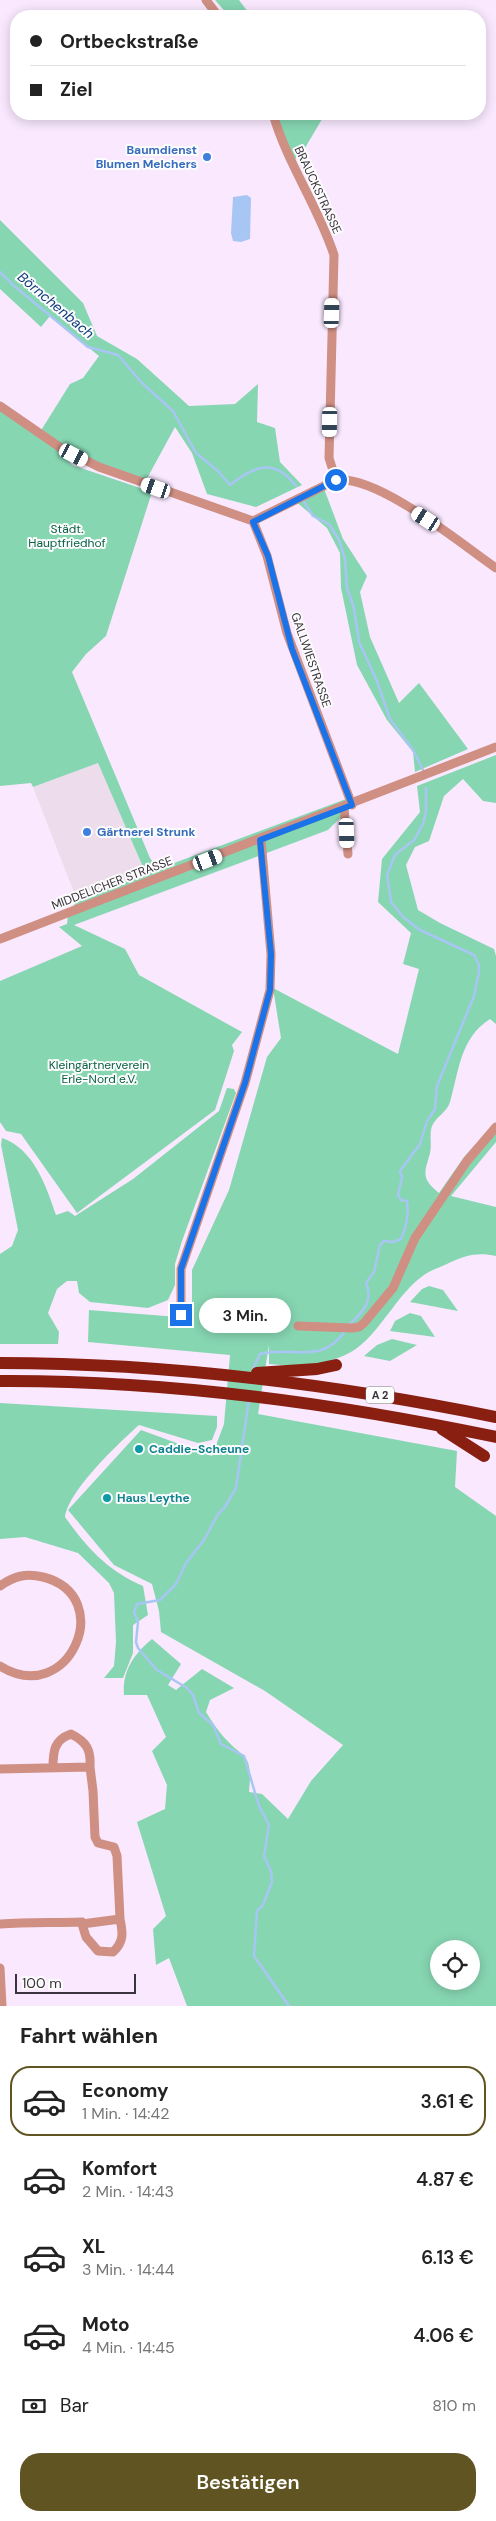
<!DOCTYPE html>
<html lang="de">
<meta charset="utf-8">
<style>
body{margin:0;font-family:"DM Sans",sans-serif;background:#f6f6f6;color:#222;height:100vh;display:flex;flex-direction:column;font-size:19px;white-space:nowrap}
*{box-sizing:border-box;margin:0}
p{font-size:16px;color:#767676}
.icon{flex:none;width:28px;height:28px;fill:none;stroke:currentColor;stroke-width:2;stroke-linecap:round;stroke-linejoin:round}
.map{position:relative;height:2006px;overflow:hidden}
.details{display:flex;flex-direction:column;background:#fff;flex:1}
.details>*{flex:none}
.top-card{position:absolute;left:10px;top:10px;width:476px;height:110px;border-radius:20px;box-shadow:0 2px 12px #0003;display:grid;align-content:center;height:110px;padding:0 20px;background:#fff}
.buttons{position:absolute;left:430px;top:1940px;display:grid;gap:10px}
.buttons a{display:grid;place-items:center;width:50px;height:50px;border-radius:50%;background:#fff;box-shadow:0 2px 12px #0003;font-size:25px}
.scale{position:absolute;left:15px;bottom:12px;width:121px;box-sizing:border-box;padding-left:5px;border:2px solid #3a323c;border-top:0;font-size:14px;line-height:18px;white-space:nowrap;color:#3a323c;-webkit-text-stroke:4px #fcfcfc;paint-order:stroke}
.end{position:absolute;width:22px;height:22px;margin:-11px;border:6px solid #1a73e8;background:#fff;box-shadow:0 0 0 2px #fff}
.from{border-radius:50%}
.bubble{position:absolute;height:35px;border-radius:18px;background:#fff;box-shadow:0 2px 12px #0003;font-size:16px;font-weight:600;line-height:35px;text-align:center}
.car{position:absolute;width:15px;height:30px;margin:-15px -8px;border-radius:6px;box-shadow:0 0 4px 1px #0007;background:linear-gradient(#fff 24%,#345 0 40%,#fff 0 76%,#345 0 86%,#fff 0)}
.top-card b{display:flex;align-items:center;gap:18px;height:48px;font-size:19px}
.top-card b+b{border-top:1px solid #e0e0e0}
.top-card i{width:12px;height:12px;background:#222}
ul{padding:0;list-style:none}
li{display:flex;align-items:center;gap:15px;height:70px;margin:0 10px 8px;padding:0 10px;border:2px solid transparent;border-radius:20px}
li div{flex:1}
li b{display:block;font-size:19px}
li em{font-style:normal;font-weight:600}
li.current{border-color:#605522}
li>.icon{width:45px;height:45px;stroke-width:1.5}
h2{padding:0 20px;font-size:22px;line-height:60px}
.pay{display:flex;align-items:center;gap:12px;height:55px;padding:0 20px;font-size:19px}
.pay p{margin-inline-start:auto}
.button{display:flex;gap:10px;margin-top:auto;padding:10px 20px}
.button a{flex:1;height:58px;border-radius:20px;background:#605522;color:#fff;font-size:20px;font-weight:600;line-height:58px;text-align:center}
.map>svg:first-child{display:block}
</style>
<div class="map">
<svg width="496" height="2006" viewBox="0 0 496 2006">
<rect width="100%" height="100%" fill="#f9e8fe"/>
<!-- commercial -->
<path fill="#ecdcec" d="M98,763l48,111 -69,26 -44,-113z"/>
<!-- green -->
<path fill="#87d6b2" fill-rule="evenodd" d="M215,0h24l12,16h-22z
M273,114h52l-20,34 -13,15z
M0,220l83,83 14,33 40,23 52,47 46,-2 23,-20 -1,38 18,6 5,34 22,23 -46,22 -49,-13 -15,-41 -17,-26 -31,57 -45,-17 -59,-35 30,-48 13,-6 16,-22 -49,-40 -9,11 -41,-38z
M0,409l60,41 12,15 80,27 -46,144 -20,18 -14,18 78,186 8,11 188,-70 -3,16 -15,15 -254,95 51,24 14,26 103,57 -10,13 2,6 -19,59 -138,103 -56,-79 -15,-3 -6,-9v-141l82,-35 -23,-19 8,-3 1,-8 9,-16 69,-26 -48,-111 -65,24 -2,-4 -31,3z
M323,486l20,53 24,37 -7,16 10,45 29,66 20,-20 49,66 -53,23 -2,-20 -26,-32 -30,-55 -16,-77 -1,-35 -13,-25 -33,-28z
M496,755v48l-13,-2 -20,-22 -19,17 -15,45 -14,6 -9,18 12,45 22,13 54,26 2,7v68l-6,-5c-30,19 -31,52 -40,83 -3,10 -14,15 -18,24 -3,8 0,19 -2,27 -5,19 -10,25 9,40l25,-36 32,-35v20l-45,54 45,11v49c-18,-4 -30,-1 -47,7 -8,4 -18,7 -25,12 -27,18 -45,61 -73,77 -25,14 -54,15 -82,12v-19l-11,69 199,37 -2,36 41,29v490h-309l-18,-48 -13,7 -3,-36 13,-13 -29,-94 28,-13 2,-24 -15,-34 14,-14 -19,-42h-23c-2,-24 10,-41 28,-56l29,25 -13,21 8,5 26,-21 32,19 -24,12 -4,12c5,8 10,16 16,23 22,26 31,15 27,57l13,2 26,25 23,-38 32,-36 -78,-54 -104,-59 -2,-21 -7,-27 -38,-19 -46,-55 73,-80 71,26 12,-32 6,-69 -142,-13 1,-32 89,7 14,-12v-35l37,-80 38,-133 14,-19 -8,-50 125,66 21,-85 -16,-5 8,-31 -33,-31 4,-43 38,-47 -3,-26zM439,1949h32v32h-32z
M227,1088l7,1 2,4 -54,148 -7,23v21l-7,15 -20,8 -58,-6 -11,-9 -2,-12h-10l-10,8 -9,24 11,19 -1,12h-58v-90l12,-8 6,-16 -17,-85 1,-7c32,11 44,48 54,77l12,-4 7,5 58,-37 86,-68z
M429,1286l14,4 15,21 -48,-9 12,-13z
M410,1313l11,3 14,21 -45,-6 5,-10z
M392,1339l25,6 -27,16 -26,-5 13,-11z
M0,1403l217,13v11l-5,13 -14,3 -59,-18c-21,19 -70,65 -74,92 22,31 43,54 78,69l5,29 -15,10v28l-10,25h-19l10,-12 2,-24 -2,-49 -5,-10 -31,-30 -53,-16 -25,2z"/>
<!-- water -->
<path fill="#a8c6f4" d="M247,195l4,3 -1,41 -9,3 -8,-1 -2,-8 2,-36z"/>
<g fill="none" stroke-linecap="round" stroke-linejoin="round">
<!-- stream -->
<path stroke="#a8c6f4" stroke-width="2.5" d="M0,272l13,13 75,62 30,8 24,28 31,28 23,42 22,18 12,14c25,-20 45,-27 66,1
M303,500l10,16 16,8 10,16 6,19 2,29 7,20 5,34 18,39 13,38 23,31 10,20
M350,1324c12,-12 24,-22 16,-41l8,-11 6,-27 4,-4 9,1 8,-3c5,-11 8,-25 6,-38l-6,-1 -3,-5 4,-18 -2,-6 20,-27 7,-23 8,-12 2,-23 37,-90 5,-24v-7l-5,-10 -54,-25 -17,-13 -12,-15 -4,-27 8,-20 19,-15 9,-16 3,-13v-23
M253,1369l7,-15c34,-9 61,12 85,-23
M249,1399l-13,89 -11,19 -7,7 -14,26 -18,23 -10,21 -16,16 -23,4 -3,8 4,10 -2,20 2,6 19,22 30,18 6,7 6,18 14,12 8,19 23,12 15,50 10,19 -5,31 7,15 1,11 -9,23 -6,6 -3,45 35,50"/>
<!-- minor -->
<path stroke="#cf8f83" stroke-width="9" d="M206,0l12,16
M273,114c14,49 45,92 61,141l-5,203 7,22
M0,406l61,42 38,19 154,54
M253,521l14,35 20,77 65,172
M253,521l83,-41c42,-5 124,63 160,88
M344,808l4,46
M0,939l496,-192
M181,1315v-46l64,-186 25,-93 1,-36 -10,-114
M298,1326l54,2 7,-1 5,-4 29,-35 22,-50 52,-77 29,-34
M0,1586c14,-10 26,-13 43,-9 75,19 26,132 -43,89
M53,1768c0,-17 1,-28 18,-34 16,8 20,16 19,33
M0,1769l90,-2 3,24 2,46 3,6 16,4 3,9 3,63 -38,5v-2c-28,1 -54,0 -82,2
M82,1924l4,13 12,14 15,1c11,-10 10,-19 7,-33
M0,1968l2,38"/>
<!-- highway -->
<path stroke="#891f10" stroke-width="12" d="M0,1363c166,0 333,21 496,54
M257,1373l60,-4 19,-4
M0,1381c166,-1 334,22 496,56
M442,1429l42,27"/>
</g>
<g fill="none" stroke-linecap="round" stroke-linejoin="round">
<!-- route -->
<path stroke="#1a73e8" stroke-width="6" d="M181,1315v-46l64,-186 25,-93 1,-36 -11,-114 92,-35 -60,-156 -24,-93 -15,-34 83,-42"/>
</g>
<!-- markers -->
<g fill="#3f7fe0" stroke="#fcfcfc" stroke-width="2">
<circle cx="207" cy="157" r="5"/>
<circle cx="87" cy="832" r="5"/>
</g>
<g fill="#0f9aa8" stroke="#fcfcfc" stroke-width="2">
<circle cx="139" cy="1449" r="5"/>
<circle cx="107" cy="1498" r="5"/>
</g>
<g text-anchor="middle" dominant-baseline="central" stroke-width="4" stroke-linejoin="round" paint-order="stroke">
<!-- shield labels -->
<rect fill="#fcfcfc" stroke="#746f76" stroke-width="1" x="366" y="1386.5" width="28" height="17" rx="4"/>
<g font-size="11" font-weight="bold" fill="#3a323c">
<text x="380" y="1395">A 2</text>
</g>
<!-- shop labels -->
<g font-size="12" font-weight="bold" fill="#366cbe" stroke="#fcfcfc" text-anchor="end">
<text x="197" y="150">Baumdienst<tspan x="197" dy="14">Blumen Melchers</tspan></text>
<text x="97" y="832" text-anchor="start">Gärtnerei Strunk</text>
</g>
<!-- street labels -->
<g font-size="12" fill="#3a323c" stroke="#fcfcfc">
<text transform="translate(318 190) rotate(65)">BRAUCKSTRASSE</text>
<text transform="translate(311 660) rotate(71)">GALLWIESTRASSE</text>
<text transform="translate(112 883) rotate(-21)">MIDDELICHER STRASSE</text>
</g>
<!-- park labels -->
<g font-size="12" fill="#076044" stroke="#fcfcfc">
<text x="67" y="529">Städt.<tspan x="67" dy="14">Hauptfriedhof</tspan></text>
<text x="99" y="1065">Kleingärtnerverein<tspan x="99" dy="14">Erle-Nord e.V.</tspan></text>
</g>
<!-- culture labels -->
<g font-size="12" font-weight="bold" fill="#0d838f" stroke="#fcfcfc" text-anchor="start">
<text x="149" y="1449">Caddie-Scheune</text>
<text x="117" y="1498">Haus Leythe</text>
</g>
<!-- water labels -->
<g font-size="14" font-style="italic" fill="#0d3a7b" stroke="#fcfcfc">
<text transform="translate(56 305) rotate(40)">Börnchenbach</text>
</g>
</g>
</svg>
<div class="buttons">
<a><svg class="icon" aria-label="locate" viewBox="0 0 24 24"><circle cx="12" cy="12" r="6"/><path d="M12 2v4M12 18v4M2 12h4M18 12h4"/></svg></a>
</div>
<div class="scale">100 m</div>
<i class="end from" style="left:336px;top:480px"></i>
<i class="end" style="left:181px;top:1315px"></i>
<div class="bubble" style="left:199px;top:1298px;width:92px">3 Min.</div>
<i class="car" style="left:332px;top:313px;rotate:2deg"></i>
<i class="car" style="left:330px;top:422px;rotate:181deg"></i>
<i class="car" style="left:74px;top:455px;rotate:117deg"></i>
<i class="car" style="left:156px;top:488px;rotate:289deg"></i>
<i class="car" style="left:426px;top:519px;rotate:303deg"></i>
<i class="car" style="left:347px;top:833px;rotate:178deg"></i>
<i class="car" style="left:208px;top:860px;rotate:69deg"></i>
<div class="top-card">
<b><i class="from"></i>Ortbeckstraße</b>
<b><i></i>Ziel</b>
</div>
</div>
<section class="details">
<h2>Fahrt wählen</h2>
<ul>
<li class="current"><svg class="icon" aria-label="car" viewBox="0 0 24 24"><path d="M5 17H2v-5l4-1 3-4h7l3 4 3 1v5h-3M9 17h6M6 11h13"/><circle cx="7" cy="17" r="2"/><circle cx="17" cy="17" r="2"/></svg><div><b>Economy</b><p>1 Min. · 14:42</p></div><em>3.61 €</em></li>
<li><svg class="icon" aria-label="car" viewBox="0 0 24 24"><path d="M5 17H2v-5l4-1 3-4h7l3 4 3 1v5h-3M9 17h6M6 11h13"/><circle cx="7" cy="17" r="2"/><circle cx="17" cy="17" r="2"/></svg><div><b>Komfort</b><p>2 Min. · 14:43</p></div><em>4.87 €</em></li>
<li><svg class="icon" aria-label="car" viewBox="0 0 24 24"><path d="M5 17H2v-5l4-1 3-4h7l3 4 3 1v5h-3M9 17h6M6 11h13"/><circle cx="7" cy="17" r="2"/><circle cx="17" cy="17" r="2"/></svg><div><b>XL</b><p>3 Min. · 14:44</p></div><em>6.13 €</em></li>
<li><svg class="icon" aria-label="car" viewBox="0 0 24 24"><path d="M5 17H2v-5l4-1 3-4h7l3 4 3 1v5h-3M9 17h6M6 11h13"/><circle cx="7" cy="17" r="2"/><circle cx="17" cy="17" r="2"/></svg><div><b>Moto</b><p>4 Min. · 14:45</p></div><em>4.06 €</em></li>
</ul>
<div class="pay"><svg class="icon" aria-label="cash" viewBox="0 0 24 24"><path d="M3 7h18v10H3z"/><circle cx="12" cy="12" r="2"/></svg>Bar<p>810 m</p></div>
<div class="button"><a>Bestätigen</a></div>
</section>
